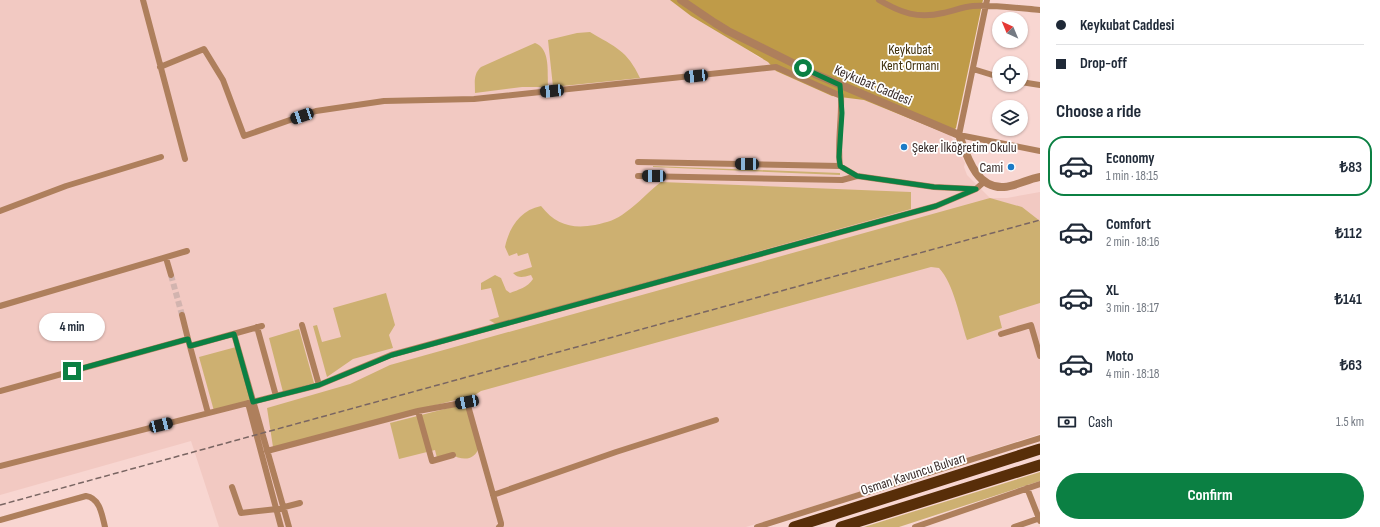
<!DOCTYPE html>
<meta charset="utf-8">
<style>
body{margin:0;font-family:"Sofia Sans Condensed",sans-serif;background:#f6f6f7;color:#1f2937;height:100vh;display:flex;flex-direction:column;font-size:15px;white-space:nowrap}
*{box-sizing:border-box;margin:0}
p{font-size:13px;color:#747a83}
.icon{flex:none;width:22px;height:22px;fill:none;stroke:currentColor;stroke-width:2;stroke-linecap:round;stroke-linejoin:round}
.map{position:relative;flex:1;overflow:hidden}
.side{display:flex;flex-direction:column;background:#fff;width:340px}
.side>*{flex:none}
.top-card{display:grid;align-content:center;height:88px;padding:0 16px;background:#fff}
.needle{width:26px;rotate:316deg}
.fabs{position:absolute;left:992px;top:12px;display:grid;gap:8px}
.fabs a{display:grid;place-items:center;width:36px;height:36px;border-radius:50%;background:#fff;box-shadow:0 1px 3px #0004;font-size:20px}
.end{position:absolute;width:18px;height:18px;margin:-9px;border:5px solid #0b8043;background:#fff;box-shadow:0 0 0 2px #fff}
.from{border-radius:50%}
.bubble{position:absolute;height:28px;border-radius:14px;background:#fff;box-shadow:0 1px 3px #0004;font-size:13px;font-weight:700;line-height:28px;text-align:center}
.car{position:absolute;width:12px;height:24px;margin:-12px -6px;border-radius:5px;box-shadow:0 0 3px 1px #0007;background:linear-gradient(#222 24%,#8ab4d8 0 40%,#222 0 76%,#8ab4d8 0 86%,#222 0)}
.top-card b{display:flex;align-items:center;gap:14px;height:38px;font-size:15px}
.top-card b+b{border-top:1px solid #e0e1e3}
.top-card i{width:10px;height:10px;background:#1f2937}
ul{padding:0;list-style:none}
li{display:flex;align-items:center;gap:12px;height:60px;margin:0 8px 6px;padding:0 8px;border:2px solid transparent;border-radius:16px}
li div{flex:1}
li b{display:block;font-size:15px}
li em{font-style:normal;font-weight:700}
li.selected{border-color:#0b8043}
li>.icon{width:36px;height:36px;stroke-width:1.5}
h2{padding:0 16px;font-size:18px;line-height:48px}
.pay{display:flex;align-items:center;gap:10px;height:44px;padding:0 16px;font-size:15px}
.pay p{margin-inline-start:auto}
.cta{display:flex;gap:8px;margin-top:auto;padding:8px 16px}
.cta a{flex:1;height:46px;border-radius:24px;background:#0b8043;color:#fff;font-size:16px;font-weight:700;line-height:46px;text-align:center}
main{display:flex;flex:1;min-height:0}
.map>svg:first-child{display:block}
</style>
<main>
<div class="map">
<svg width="1040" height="527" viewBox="0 0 1040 527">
<rect width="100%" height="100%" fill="#f8d6d1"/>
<!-- built -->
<path fill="#f2c9c2" d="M0,0h673l85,57 66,26 126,52 3,5 12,23 -1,4 3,8 23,23h17l33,-6v242l-184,59 -110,34h-527l-28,-86 -191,54z"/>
<!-- green -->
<path fill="#cdb071" d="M590,32c25,15 37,18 50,46l-87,9 -5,-47 29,-7z
M535,43c16,6 12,30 13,44h-26l-47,6c0,-10 -2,-19 6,-26z
M653,166l187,7v2l-187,-8z
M661,182l250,10v17l-415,115 -7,-4 10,-3 -8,-29 -10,2v-7l14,-8 6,3 5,12 4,3c8,-3 18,-6 23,-14l-2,-4c-8,2 -12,4 -18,-2l19,-6 -4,-14 -10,3 -1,-3 -8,3 -4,-9c4,-19 15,-37 36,-41 15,19 31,23 54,19 13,-3 21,-5 31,-13 13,-9 23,-21 35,-30z
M990,198l32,9 18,14v82l-41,13 3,12 -35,12c-7,-21 -13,-56 -28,-72l-8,-1 -450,124 -6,4 -202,52 -6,-39 83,-24 40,-19z
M386,293l9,32 -6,10 4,13 -40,11 -26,18 -14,-51 4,-1 5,17 19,-5 -8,-29z
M299,329l15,54 -31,9 -14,-54z
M236,347l15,54 -37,10 -15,-54z
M468,403l11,44c-4,14 -17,14 -28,7l-14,4 -2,-8 -36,9 -9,-36z
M1040,472v9l-141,46h-35z"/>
<!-- forest -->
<path fill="#bf9b48" d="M670,0h313l-27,128 -6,7 -86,-35 -32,-4 -56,-25 -8,-9 -77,-46z"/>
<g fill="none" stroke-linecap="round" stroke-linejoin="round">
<!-- minor-tunnel -->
<path stroke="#d2b4af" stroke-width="6" stroke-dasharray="6 3" stroke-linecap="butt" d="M171,275l11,40"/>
<!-- minor -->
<path stroke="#ae7f5c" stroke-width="6" d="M143,0l42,159
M879,0c22,13 39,19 64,13 10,-2 19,-6 30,-7 22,-1 45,2 67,4
M987,0l-28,135 81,16
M160,67l44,-18 19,31 21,56 72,-25 68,-10 90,-2 302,-32 65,29c1,23 -4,47 -1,70
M973,69l26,8
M1021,82l19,3
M638,162l202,4 17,10 77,11 41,2
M638,176l204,4 15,-4
M0,211l66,-25 95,-29
M166,258l5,17
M0,306l187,-55
M182,315l6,24
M302,325l17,60
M257,327l19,69
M234,334l55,193
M1001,334l30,-9 9,31
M190,346l72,-20
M0,391l188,-52 20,74 -3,1
M248,403l33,124
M418,411l14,50 21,-6
M267,451l151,-40 49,-9 34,121v2l-2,2
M0,466l319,-81 72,-30 545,-149 40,-17 9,-8
M232,487l9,26 36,-4 23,-6
M1027,488l13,33
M493,495l123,-43 100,-32
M0,520l86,-24c14,2 16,19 19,31
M757,527l283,-89
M915,527l125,-43
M1014,527l26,-9"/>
<!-- tertiary -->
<path stroke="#ae7f5c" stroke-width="8" d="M681,0l34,23 13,8 87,43 144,61c8,21 17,54 45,52 12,-1 24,-8 36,-10"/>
<!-- trunk -->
<path stroke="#582e09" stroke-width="11" d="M794,527l246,-78
M841,527l199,-62"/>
<!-- rail -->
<path stroke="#796562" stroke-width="1.5" stroke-dasharray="6 3" stroke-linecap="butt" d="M0,505l1040,-285"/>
</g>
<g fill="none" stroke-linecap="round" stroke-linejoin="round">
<!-- route -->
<path stroke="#0b8043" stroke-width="5" d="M72,371l116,-32 2,7 44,-12 19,68 66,-17 73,-30 544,-149 40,-17 -42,-2 -77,-11 -17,-10 -1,-9 3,-44 -2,-28 -37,-17"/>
</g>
<!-- markers -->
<g fill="#1a7bc7" stroke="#fff" stroke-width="1.5">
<circle cx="904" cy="147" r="4"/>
<circle cx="1011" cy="167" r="4"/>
</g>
<g text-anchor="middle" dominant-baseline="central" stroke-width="3.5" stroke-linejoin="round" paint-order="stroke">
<!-- park labels -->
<g font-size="14" fill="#3f2f0b" stroke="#fff">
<text x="910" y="49">Keykubat<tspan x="910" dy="16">Kent Ormanı</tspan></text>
</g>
<!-- street labels -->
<g font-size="14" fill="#382b29" stroke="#fff">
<text transform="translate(873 85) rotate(23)">Keykubat Caddesi</text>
<text transform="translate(913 474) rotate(-18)">Osman Kavuncu Bulvarı</text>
</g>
<!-- poi labels -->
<g font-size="14" fill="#382b29" stroke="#fff" text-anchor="start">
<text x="912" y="147">Şeker İlköğretim Okulu</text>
<text x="1003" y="167" text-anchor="end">Cami</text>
</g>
</g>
</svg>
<div class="fabs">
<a><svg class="needle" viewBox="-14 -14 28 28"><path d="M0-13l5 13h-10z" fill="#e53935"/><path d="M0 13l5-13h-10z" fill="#747a83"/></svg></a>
<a><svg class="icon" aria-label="locate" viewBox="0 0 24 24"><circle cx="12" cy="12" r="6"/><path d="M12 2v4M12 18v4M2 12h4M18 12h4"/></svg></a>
<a><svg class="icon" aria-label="layers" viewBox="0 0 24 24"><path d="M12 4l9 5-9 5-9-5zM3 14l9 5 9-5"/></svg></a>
</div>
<i class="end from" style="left:803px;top:68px"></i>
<i class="end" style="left:72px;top:371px"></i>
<div class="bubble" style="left:39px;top:313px;width:66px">4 min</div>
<i class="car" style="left:696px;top:76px;rotate:264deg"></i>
<i class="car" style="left:552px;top:91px;rotate:264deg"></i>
<i class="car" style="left:302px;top:116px;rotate:251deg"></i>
<i class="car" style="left:747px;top:164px;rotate:271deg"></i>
<i class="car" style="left:654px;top:176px;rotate:271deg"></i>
<i class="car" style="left:467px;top:402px;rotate:259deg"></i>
<i class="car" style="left:161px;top:425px;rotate:76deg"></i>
</div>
<section class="side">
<div class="top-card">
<b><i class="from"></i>Keykubat Caddesi</b>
<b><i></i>Drop-off</b>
</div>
<h2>Choose a ride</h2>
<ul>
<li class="selected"><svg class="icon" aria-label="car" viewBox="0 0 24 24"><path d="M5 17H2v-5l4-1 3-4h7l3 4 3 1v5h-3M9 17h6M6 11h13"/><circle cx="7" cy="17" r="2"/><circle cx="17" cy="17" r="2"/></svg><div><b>Economy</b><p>1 min · 18:15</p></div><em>₺83</em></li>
<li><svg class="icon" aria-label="car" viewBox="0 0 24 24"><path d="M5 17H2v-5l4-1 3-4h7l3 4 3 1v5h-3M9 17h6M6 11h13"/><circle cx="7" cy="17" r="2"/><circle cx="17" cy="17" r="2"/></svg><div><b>Comfort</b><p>2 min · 18:16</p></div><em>₺112</em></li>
<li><svg class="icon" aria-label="car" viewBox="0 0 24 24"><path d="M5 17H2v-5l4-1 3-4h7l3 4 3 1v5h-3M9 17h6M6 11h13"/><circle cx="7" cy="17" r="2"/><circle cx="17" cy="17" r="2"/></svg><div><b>XL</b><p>3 min · 18:17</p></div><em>₺141</em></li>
<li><svg class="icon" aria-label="car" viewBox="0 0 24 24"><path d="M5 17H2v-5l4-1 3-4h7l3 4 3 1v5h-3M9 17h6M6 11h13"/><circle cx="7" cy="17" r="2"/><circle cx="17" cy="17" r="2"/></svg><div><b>Moto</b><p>4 min · 18:18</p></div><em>₺63</em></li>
</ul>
<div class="pay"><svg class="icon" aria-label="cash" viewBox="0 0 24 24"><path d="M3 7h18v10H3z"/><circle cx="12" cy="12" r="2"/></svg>Cash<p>1.5 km</p></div>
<div class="cta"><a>Confirm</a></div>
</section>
</main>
